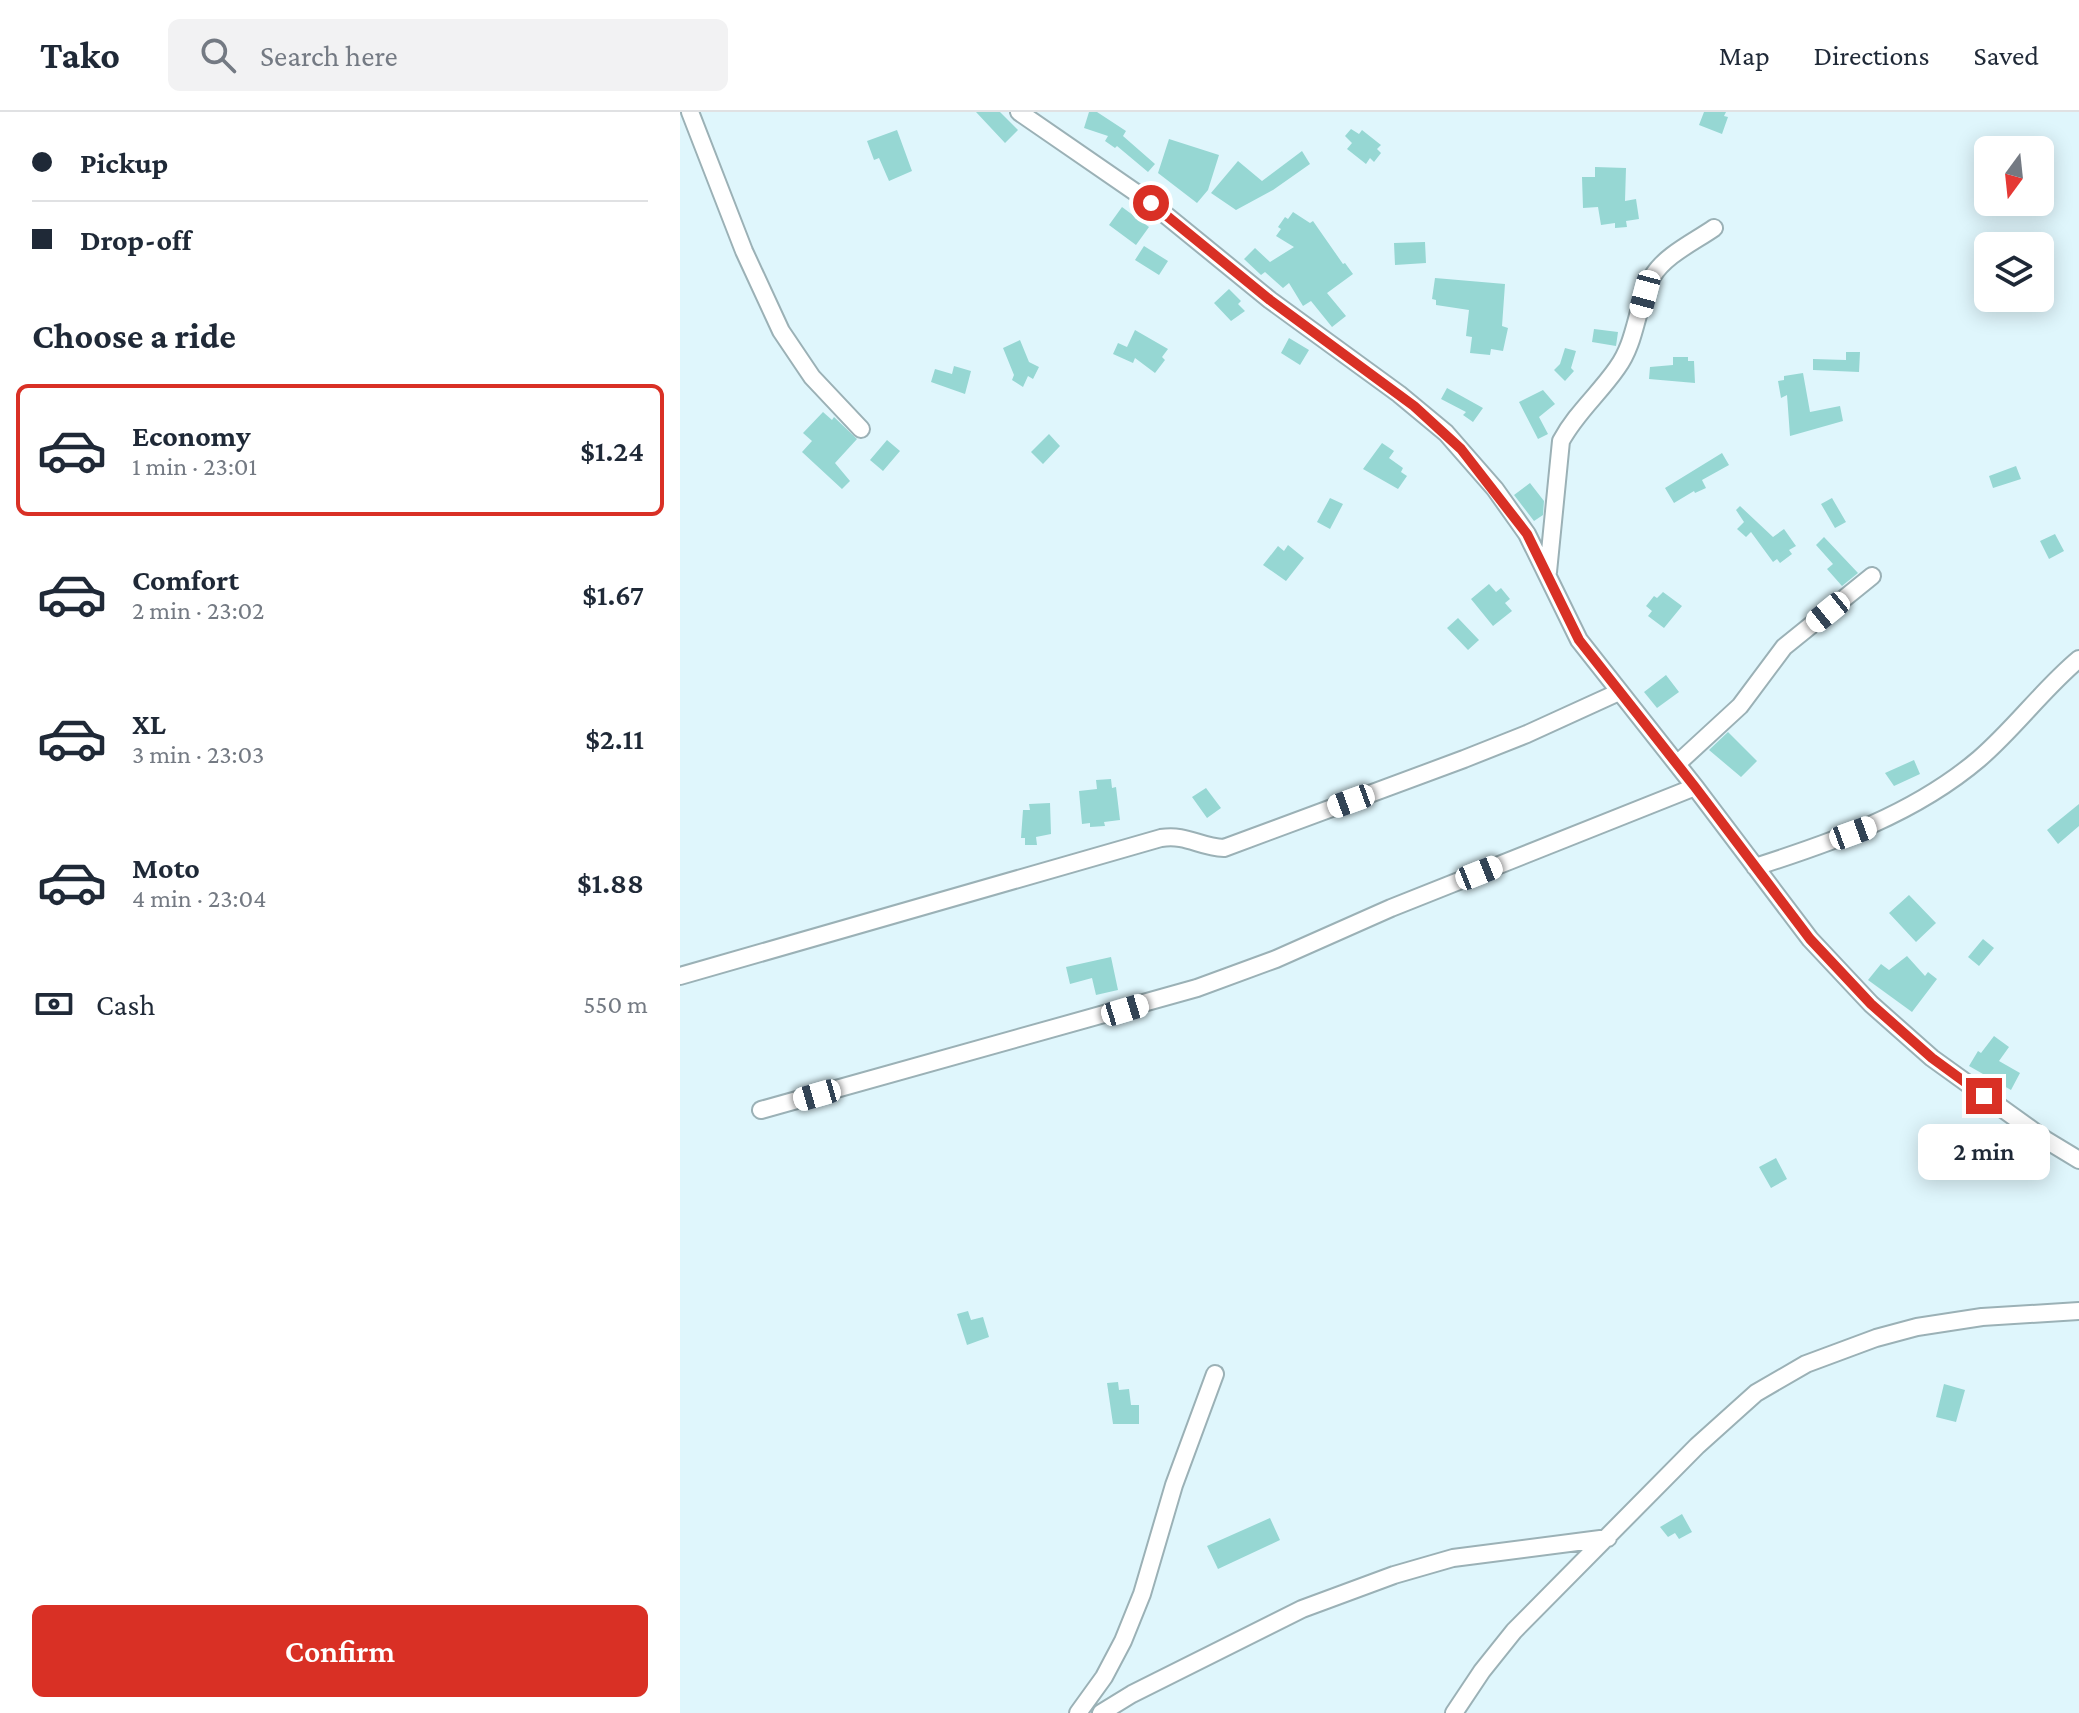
<!DOCTYPE html>
<meta charset="utf-8">
<style>
body{margin:0;font-family:"Crimson Pro",serif;background:#f2f2f3;color:#1f2937;height:100vh;display:flex;flex-direction:column;font-size:30px;white-space:nowrap}
*{box-sizing:border-box;margin:0}
p{font-size:26px;color:#747a83}
.icon{flex:none;width:44px;height:44px;fill:none;stroke:currentColor;stroke-width:2;stroke-linecap:round;stroke-linejoin:round}
.map{position:relative;flex:1;overflow:hidden}
.details{display:flex;flex-direction:column;background:#fff;width:680px}
.details>*{flex:none}
.banner{display:grid;align-content:center;height:176px;padding:0 32px;background:#fff}
.needle{width:52px;rotate:195deg}
.buttons{position:absolute;left:1294px;top:24px;display:grid;gap:16px}
.buttons a{display:grid;place-items:center;width:80px;height:80px;border-radius:12px;background:#fff;box-shadow:0 4px 20px #0003;font-size:40px}
.end{position:absolute;width:36px;height:36px;margin:-18px;border:10px solid #d93025;background:#fff;box-shadow:0 0 0 4px #fff}
.from{border-radius:50%}
.bubble{position:absolute;height:56px;border-radius:12px;background:#fff;box-shadow:0 4px 20px #0003;font-size:26px;font-weight:600;line-height:56px;text-align:center}
.car{position:absolute;width:24px;height:48px;margin:-24px -12px;border-radius:10px;box-shadow:0 0 6px 2px #0007;background:linear-gradient(#fff 24%,#345 0 40%,#fff 0 76%,#345 0 86%,#fff 0)}
.banner b{display:flex;align-items:center;gap:28px;height:76px;font-size:30px}
.banner b+b{border-top:2px solid #e0e1e3}
.banner i{width:20px;height:20px;background:#1f2937}
ul{padding:0;list-style:none}
li{display:flex;align-items:center;gap:24px;height:132px;margin:0 16px 12px;padding:0 16px;border:4px solid transparent;border-radius:12px}
li div{flex:1}
li b{display:block;font-size:30px}
li em{font-style:normal;font-weight:600}
li.selected{border-color:#d93025}
li>.icon{width:72px;height:72px;stroke-width:1.5}
h2{padding:0 32px;font-size:36px;line-height:96px}
.pay{display:flex;align-items:center;gap:20px;height:88px;padding:0 32px;font-size:30px}
.pay p{margin-inline-start:auto}
.button{display:flex;gap:16px;margin-top:auto;padding:16px 32px}
.button a{flex:1;height:92px;border-radius:12px;background:#d93025;color:#fff;font-size:32px;font-weight:600;line-height:92px;text-align:center}
header{display:flex;align-items:center;gap:48px;box-sizing:border-box;height:112px;padding:0 40px;background:#fff;border-bottom:2px solid #e0e1e3}
header strong{font-size:38px}
nav{display:flex;gap:44px;margin-inline-start:auto;font-size:28px}
.search{width:560px;height:72px;background:#f2f2f3;display:flex;align-items:center;gap:20px;box-sizing:border-box;padding:0 28px;border-radius:12px;color:#747a83;font-size:30px}
main{display:flex;flex:1;min-height:0}
.map>svg:first-child{display:block}
</style>
<header>
<strong>Tako</strong>
<div class="search"><svg class="icon" aria-label="search" viewBox="0 0 24 24"><circle cx="10" cy="10" r="6"/><path d="M15 15l6 6"/></svg>Search here</div>
<nav><a>Map</a><a>Directions</a><a>Saved</a></nav>
</header>
<main>
<section class="details">
<div class="banner">
<b><i class="from"></i>Pickup</b>
<b><i></i>Drop-off</b>
</div>
<h2>Choose a ride</h2>
<ul>
<li class="selected"><svg class="icon" aria-label="car" viewBox="0 0 24 24"><path d="M5 17H2v-5l4-1 3-4h7l3 4 3 1v5h-3M9 17h6M6 11h13"/><circle cx="7" cy="17" r="2"/><circle cx="17" cy="17" r="2"/></svg><div><b>Economy</b><p>1 min · 23:01</p></div><em>$1.24</em></li>
<li><svg class="icon" aria-label="car" viewBox="0 0 24 24"><path d="M5 17H2v-5l4-1 3-4h7l3 4 3 1v5h-3M9 17h6M6 11h13"/><circle cx="7" cy="17" r="2"/><circle cx="17" cy="17" r="2"/></svg><div><b>Comfort</b><p>2 min · 23:02</p></div><em>$1.67</em></li>
<li><svg class="icon" aria-label="car" viewBox="0 0 24 24"><path d="M5 17H2v-5l4-1 3-4h7l3 4 3 1v5h-3M9 17h6M6 11h13"/><circle cx="7" cy="17" r="2"/><circle cx="17" cy="17" r="2"/></svg><div><b>XL</b><p>3 min · 23:03</p></div><em>$2.11</em></li>
<li><svg class="icon" aria-label="car" viewBox="0 0 24 24"><path d="M5 17H2v-5l4-1 3-4h7l3 4 3 1v5h-3M9 17h6M6 11h13"/><circle cx="7" cy="17" r="2"/><circle cx="17" cy="17" r="2"/></svg><div><b>Moto</b><p>4 min · 23:04</p></div><em>$1.88</em></li>
</ul>
<div class="pay"><svg class="icon" aria-label="cash" viewBox="0 0 24 24"><path d="M3 7h18v10H3z"/><circle cx="12" cy="12" r="2"/></svg>Cash<p>550 m</p></div>
<div class="button"><a>Confirm</a></div>
</section>
<div class="map">
<svg width="1399" height="1601" viewBox="0 0 1399 1601">
<rect width="100%" height="100%" fill="#dff6fc"/>
<!-- building -->
<path fill="#96d7d3" d="M296,0h24l18,18 -13,13z
M409,0h8l29,19 -3,5 32,28 -7,8 -31,-26 -2,2 -10,-7 3,-5 -24,-8z
M1024,0h22l-2,4 4,1 -6,17 -23,-9z
M671,17l8,5 3,-4 19,15 -4,4 4,4 -7,9 -4,-4 -4,6 -19,-15 5,-6 -7,-7z
M217,18l15,41 -23,10 -10,-23 -5,2 -7,-19z
M489,27l50,16 -11,35 -11,13 -39,-30z
M622,39l8,13 -37,26 -37,20 -25,-17 27,-32 24,20z
M915,55l31,1 -1,33 11,-2 3,20 -13,2 1,6 -12,1v-5l-14,2 -3,-18 -15,1 -1,-31h13z
M442,95l27,20 -13,18 -27,-20z
M613,100l17,11 3,-2 30,43 2,-1 8,11 -26,19 19,23 -14,11 -21,-26 -8,5 -14,-23 -6,5 -18,-16 -4,3 -17,-16 11,-11 15,14 24,-15 -18,-11 5,-7 -3,-2 7,-10 3,2z
M745,130l1,21 -31,2 -1,-22z
M464,134l24,15 -9,14 -24,-15z
M755,166l70,6 -3,42 6,2 -5,23 -12,-2 -1,6 -20,-2 2,-16 -6,-1 3,-26 -33,-5v-5l-4,-1z
M549,177l12,12 -3,3 7,7 -14,10 -17,-18z
M914,217l24,3 -2,14 -24,-4z
M455,218l33,19 -6,8 3,3 -10,13 -20,-15 -2,5 -20,-9 5,-11 9,4z
M609,226l20,12 -9,15 -19,-12z
M340,228l9,22 10,5 -6,12 -5,-3 -5,11 -11,-7 2,-5 -11,-27z
M885,236l11,3 -5,17 3,3 -9,10 -11,-11 6,-6z
M1166,240h14l-1,20 -46,-2v-11l33,1z
M993,245h15v4h6l1,22 -46,-4 1,-12 23,-2z
M274,254l17,5 -6,23 -34,-12 4,-13 17,5z
M1123,261l7,39 30,-6 3,15 -53,15 -3,-41 -6,3 -3,-17 6,-1v-4z
M767,276l36,20 -10,14 -10,-7 3,-3 -25,-13z
M863,278l12,14 -16,13 9,17 -10,5 -19,-37z
M143,300l9,8 2,-3 23,22 -22,24 15,18 -8,8 -40,-37 10,-11 -9,-8z
M369,322l11,12 -17,18 -12,-12z
M207,328l13,11 -17,20 -13,-11z
M702,331l12,8 -5,7 14,10 -2,4 6,4 -9,13 -35,-20z
M1042,341l7,12 -27,15 4,8 -11,5 -1,-2 -20,12 -9,-15z
M1336,354l5,13 -28,9 -4,-12z
M850,371l14,18 -1,14 -9,6 -20,-26z
M650,386l13,6 -13,25 -13,-7z
M1152,386l14,24 -11,6 -14,-24z
M1060,394l33,31 11,-8 12,17 -7,4 3,4 -12,9 -3,-4 -4,3 -22,-30 -5,5 -9,-8 7,-7 -8,-12z
M1375,422l9,17 -15,8 -9,-18z
M1144,425l34,36 -16,13 -15,-17 6,-5 -17,-19z
M608,433l16,13 -18,23 -23,-16 15,-19 6,5z
M809,472l7,8 5,-4 9,11 -5,4 7,8 -19,15 -22,-27z
M983,480l19,14 -18,22 -16,-12 4,-5 -6,-5 8,-10 3,2z
M778,506l21,22 -11,10 -21,-22z
M986,563l13,17 -22,16 -13,-16z
M1048,620l29,29 -16,16 -32,-27z
M1234,648l6,14 -26,12 -9,-13z
M431,667l1,9 4,-1 4,33 -16,2 1,4 -15,1v-4l-8,1 -3,-33 18,-2 -1,-9z
M526,676l15,20 -14,10 -15,-21z
M370,691l1,31 -15,3 1,8h-12v-7h-4l2,-28h7l-1,-6z
M1399,692v22l-21,18 -11,-14z
M1229,783l27,28 -20,19 -27,-29z
M1303,827l11,9 -15,18 -11,-9z
M1227,844l18,20 3,-4 9,7 -25,33 -44,-32 13,-16 8,6z
M431,845l7,33 -22,5 -4,-17 -22,6 -4,-17z
M1314,924l15,11 -10,14 21,12 -9,17 -42,-24 9,-15 3,2z
M1096,1046l11,21 -16,9 -12,-21z
M288,1199l3,9 12,-3 6,20 -22,8 -10,-31z
M438,1270l1,8 10,-1 2,16h8v19h-26l-6,-41z
M1264,1272l21,6 -9,32 -20,-5z
M1002,1402l10,18 -13,7 -4,-6 -7,4 -8,-10z
M590,1406l10,22 -62,29 -11,-23z"/>
<g fill="none" stroke-linecap="round" stroke-linejoin="round">
<!-- minor casing -->
<g stroke="#9bb1b6" stroke-width="20">
<path id="minor" d="M10,0l54,139 37,80 31,46 49,52
M339,0l132,91 119,97 129,94 47,39 49,56 32,45 52,106 116,147 115,152 61,65 61,54 114,82 33,20
M868,460l13,-131c15,-28 38,-47 56,-73 20,-27 19,-63 35,-91 13,-22 42,-35 62,-49
M997,652l63,-58 44,-59 88,-71
M1075,755c81,-26 159,-53 224,-108 36,-31 64,-70 100,-100
M0,864l481,-138c26,-4 38,9 63,10l240,-89 63,-25 92,-42
M81,998l436,-122 79,-29 115,-51 304,-121
M398,1601l26,-36 19,-36 19,-47 32,-109 41,-111
M421,1601l31,-19 170,-85 92,-34 59,-17 155,-20
M774,1601l28,-42 32,-40 183,-185 59,-53 50,-29 70,-26 41,-11 65,-10 97,-6"/>
</g>
<!-- minor -->
<use href="#minor" stroke="#fff" stroke-width="16"/>
</g>
<g fill="none" stroke-linecap="round" stroke-linejoin="round">
<!-- route -->
<path stroke="#d93025" stroke-width="10" d="M471,91l119,97 144,106 47,43 66,85 52,106 116,147 115,152 61,65 61,54 52,38"/>
</g>
</svg>
<div class="buttons">
<a><svg class="needle" viewBox="-14 -14 28 28"><path d="M0-13l5 13h-10z" fill="#e53935"/><path d="M0 13l5-13h-10z" fill="#747a83"/></svg></a>
<a><svg class="icon" aria-label="layers" viewBox="0 0 24 24"><path d="M12 4l9 5-9 5-9-5zM3 14l9 5 9-5"/></svg></a>
</div>
<i class="end from" style="left:471px;top:91px"></i>
<i class="end" style="left:1304px;top:984px"></i>
<div class="bubble" style="left:1238px;top:1012px;width:132px">2 min</div>
<i class="car" style="left:965px;top:182px;rotate:195deg"></i>
<i class="car" style="left:1148px;top:500px;rotate:231deg"></i>
<i class="car" style="left:671px;top:689px;rotate:250deg"></i>
<i class="car" style="left:1173px;top:721px;rotate:70deg"></i>
<i class="car" style="left:799px;top:761px;rotate:68deg"></i>
<i class="car" style="left:445px;top:898px;rotate:73deg"></i>
<i class="car" style="left:137px;top:983px;rotate:254deg"></i>
</div>
</main>
